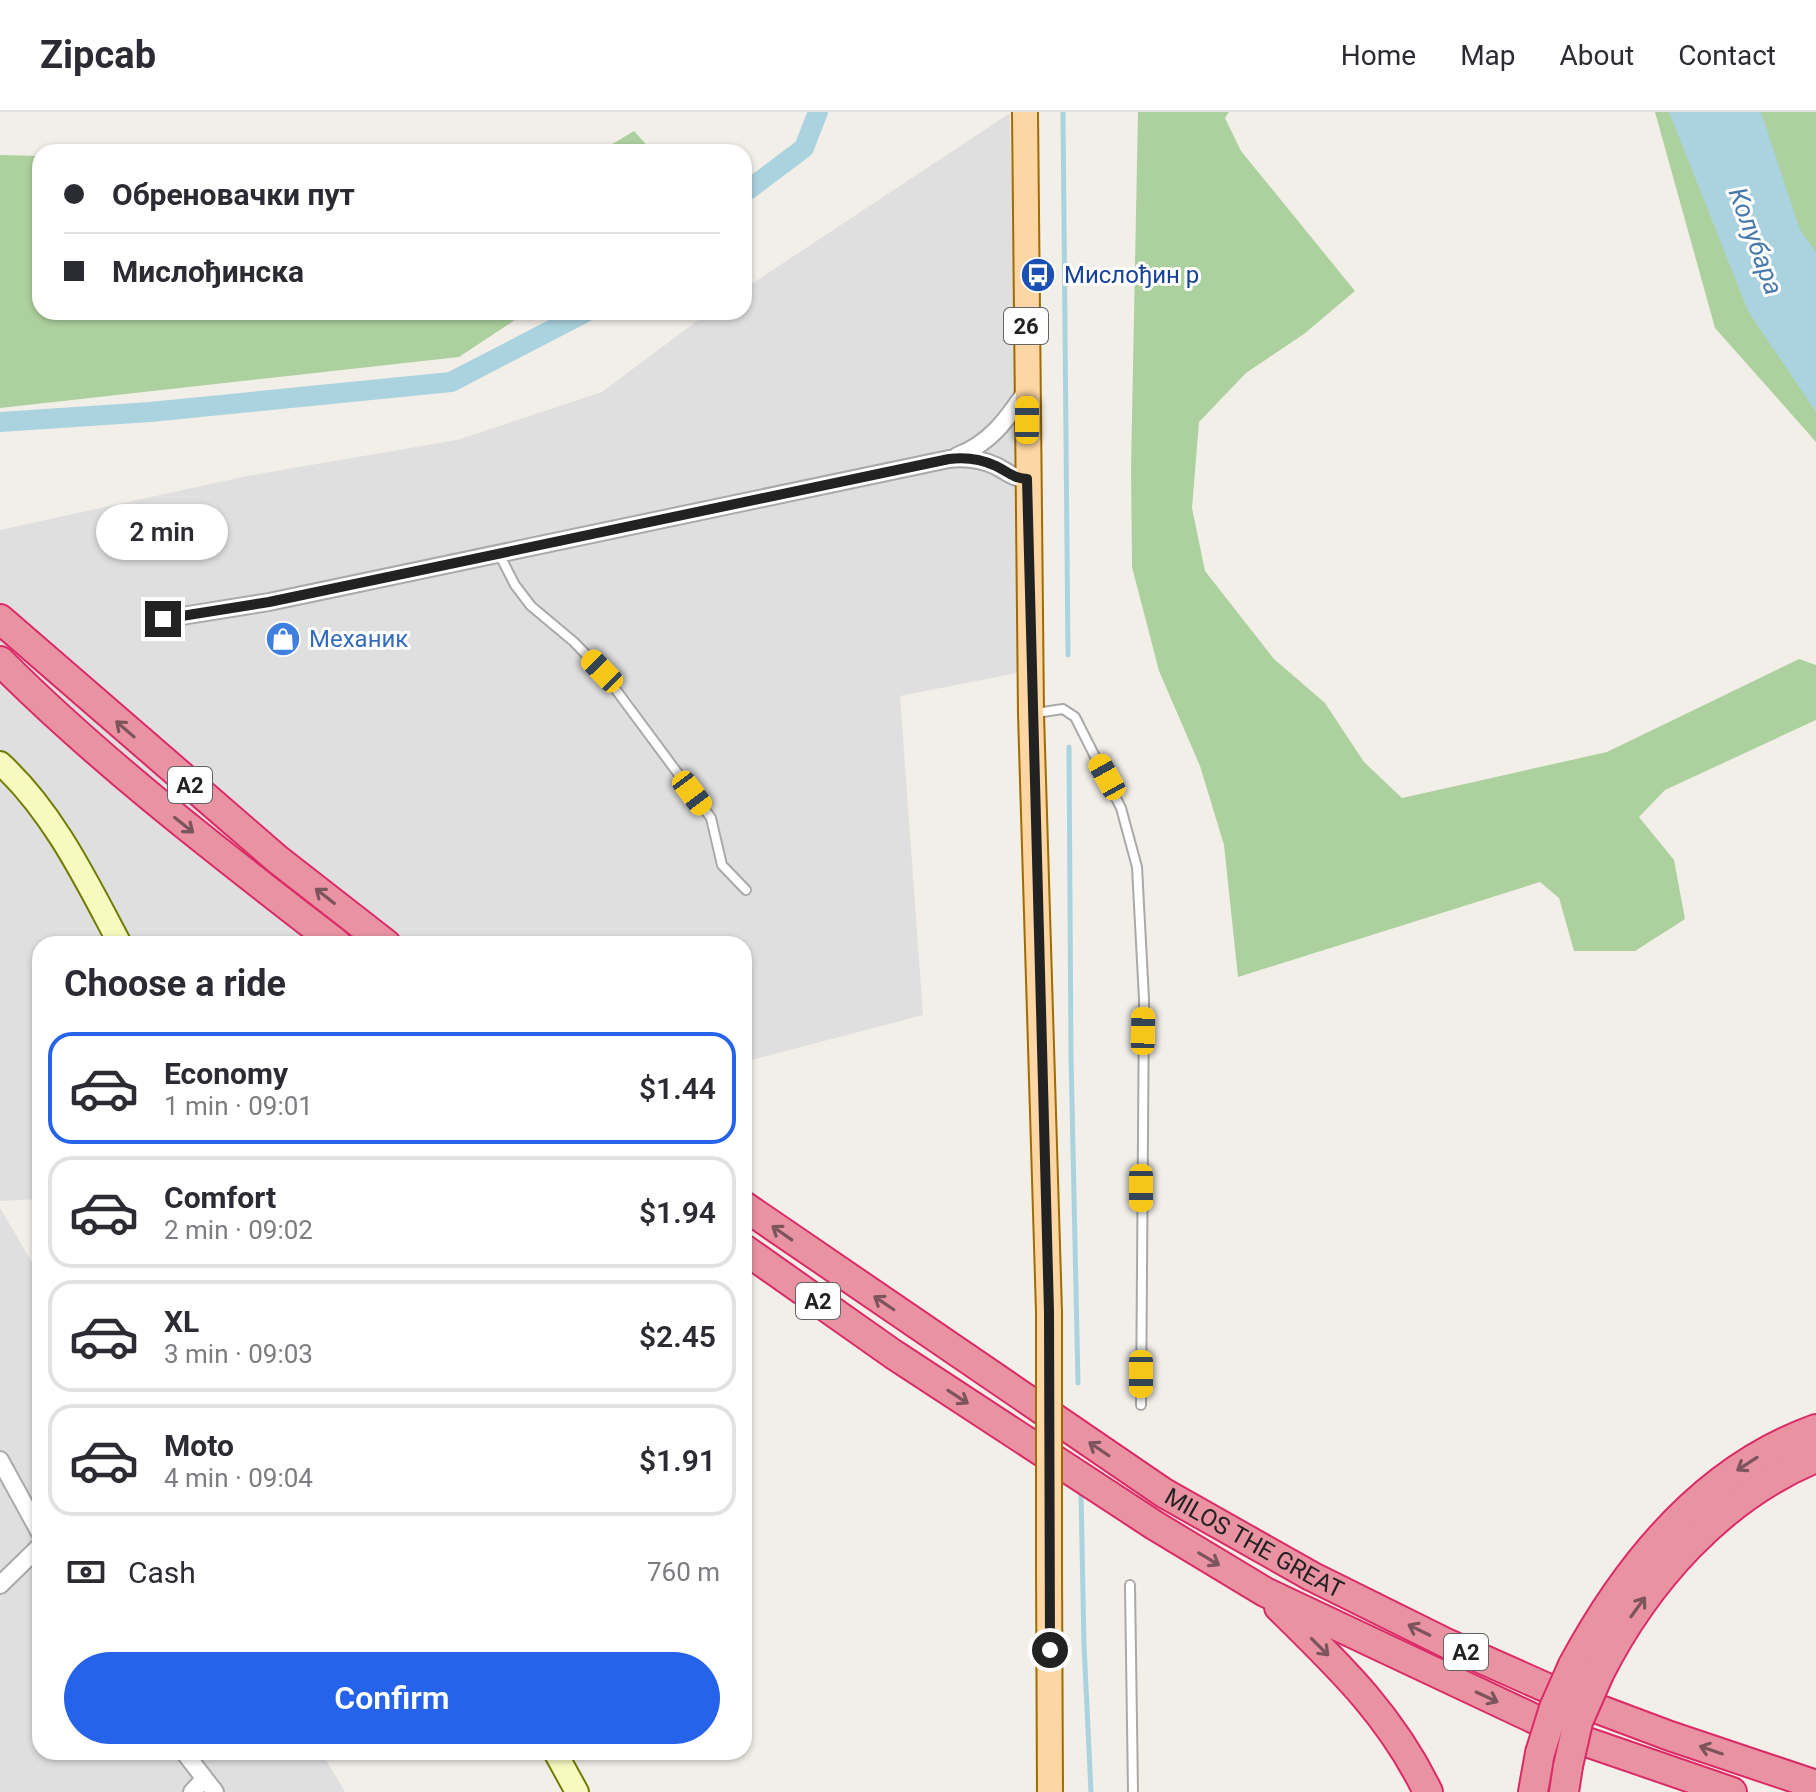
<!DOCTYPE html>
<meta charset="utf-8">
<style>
body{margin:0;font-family:Roboto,sans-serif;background:#f2f2f3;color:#2b2b33;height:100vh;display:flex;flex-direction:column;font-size:30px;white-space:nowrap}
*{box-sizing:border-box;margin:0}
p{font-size:26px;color:#7c7c81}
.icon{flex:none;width:44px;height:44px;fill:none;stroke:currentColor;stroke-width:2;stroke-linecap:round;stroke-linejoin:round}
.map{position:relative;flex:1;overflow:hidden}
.sheet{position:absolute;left:32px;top:824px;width:720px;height:824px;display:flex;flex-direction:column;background:#fff;border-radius:24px;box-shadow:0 2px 6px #0004}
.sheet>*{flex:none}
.guide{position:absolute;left:32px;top:32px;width:720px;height:176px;border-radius:24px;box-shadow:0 2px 6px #0004;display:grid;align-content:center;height:176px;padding:0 32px;background:#fff}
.end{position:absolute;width:36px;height:36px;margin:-18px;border:10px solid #222;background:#fff;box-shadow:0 0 0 4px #fff}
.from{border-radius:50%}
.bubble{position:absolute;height:56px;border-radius:28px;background:#fff;box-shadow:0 2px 6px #0004;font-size:26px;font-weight:600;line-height:56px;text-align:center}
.car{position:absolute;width:24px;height:48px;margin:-24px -12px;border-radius:10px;box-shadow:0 0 6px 2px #0007;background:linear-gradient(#f5c518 24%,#345 0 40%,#f5c518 0 76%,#345 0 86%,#f5c518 0)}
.guide b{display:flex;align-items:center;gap:28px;height:76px;font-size:30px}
.guide b+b{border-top:2px solid #e1e1e2}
.guide i{width:20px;height:20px;background:#2b2b33}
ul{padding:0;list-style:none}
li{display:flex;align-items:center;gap:24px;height:112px;margin:0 16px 12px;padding:0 16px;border:4px solid #e1e1e2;border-radius:24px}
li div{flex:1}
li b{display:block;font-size:30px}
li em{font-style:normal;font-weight:600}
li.current{border-color:#2563eb}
li>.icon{width:72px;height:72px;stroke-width:1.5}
h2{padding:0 32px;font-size:36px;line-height:96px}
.pay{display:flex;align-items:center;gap:20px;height:88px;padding:0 32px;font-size:30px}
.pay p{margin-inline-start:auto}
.action{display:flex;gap:16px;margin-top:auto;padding:16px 32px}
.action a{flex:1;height:92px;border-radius:48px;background:#2563eb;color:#fff;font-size:32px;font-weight:600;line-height:92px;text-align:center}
header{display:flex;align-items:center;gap:48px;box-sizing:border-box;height:112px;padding:0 40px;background:#fff;border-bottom:2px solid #e1e1e2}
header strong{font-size:38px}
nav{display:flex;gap:44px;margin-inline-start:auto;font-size:28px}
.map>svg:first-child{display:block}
</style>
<header>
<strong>Zipcab</strong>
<nav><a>Home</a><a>Map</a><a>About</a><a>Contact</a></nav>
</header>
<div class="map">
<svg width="1816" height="1680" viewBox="0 0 1816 1680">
<rect width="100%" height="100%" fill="#f2efe9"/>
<!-- residential -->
<path fill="#e0dfdf" d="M1010,1l12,559 -122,24 23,319 -179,47v-118h-704v255l-40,2v-671l247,-54 210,-36 145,-48 107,-80h35v-23z
M0,1096l40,68v476h281l24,40h-345z"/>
<!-- forest -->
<path fill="#add19e" d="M1138,0h91l-4,6 16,33 114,140 -51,43 -58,39 -47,49 -7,86 13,63 69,88 51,44 39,59 38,36 205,-46 192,-93 17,6v55l-151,70 -26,27 35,43 11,59 -50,32h-61l-15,-53 -19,-16 -302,95 -14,-132 -24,-79 -41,-95 -27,-104 -1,-99z
M1655,0h161v330l-101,-114z
M634,19l19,21h-54z
M0,43l40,1v156h487l-68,45 -459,51z"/>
<!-- water -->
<path fill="#aad3df" d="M1669,0h92l39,118 16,22v160l-68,-101z"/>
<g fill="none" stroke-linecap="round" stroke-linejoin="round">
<!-- stream -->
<path stroke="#aad3df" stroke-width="5" d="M1063,0l5,543
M1069,635l2,309 7,327
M1081,1382l3,151 7,147"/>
<!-- canal -->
<path stroke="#aad3df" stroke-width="20" d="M744,81l60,-45 14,-36
M0,310l150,-10 301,-30 135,-70"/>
<!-- lane casing -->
<g stroke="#a9a9a9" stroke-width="12">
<path id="lane" d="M499,442l16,31 16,21 43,36 28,29 109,147 11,47 24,25
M1036,601l27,-4 12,8 46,91 16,59 7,132 -3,406
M1130,1473l3,207"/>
</g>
<!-- street casing -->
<g stroke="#a9a9a9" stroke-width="20">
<path id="street" d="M957,344c34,-13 50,-37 70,-66
M163,507l106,-17 680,-143c16,-2 32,0 47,7 12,6 17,12 31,13
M0,1348l40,73
M0,1473l40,-39
M184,1640l31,40
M192,1680l12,-13"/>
</g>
<!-- secondary casing -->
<g stroke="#707d05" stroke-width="26">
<path id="secondary" d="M0,651c53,48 87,119 120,181
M555,1640l22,40"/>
</g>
<!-- primary casing -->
<g stroke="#a06b00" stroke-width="28">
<path id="primary" d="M1025,0l6,602 18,598
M1049,1454l1,226"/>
</g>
<!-- highway casing -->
<g stroke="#dc2a67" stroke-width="32">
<g id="highway">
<path d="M0,507l277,240 109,85"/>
<path d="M0,549c104,104 221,193 337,283"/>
<path id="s1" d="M744,1094l420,287 147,83 133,66 130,58 96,36 146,49"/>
<path d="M744,1137l149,105 261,171 111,67 310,146 157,54"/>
<path d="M1279,1495c60,59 112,108 149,185"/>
<path d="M1573,1553c55,-102 131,-196 243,-236"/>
<path d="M1599,1562c46,-91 121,-177 217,-216"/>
<path d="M1533,1680l7,-39"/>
<path d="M1564,1680l4,-26"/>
</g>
</g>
<!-- lane -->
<use href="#lane" stroke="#fff" stroke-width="8"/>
<!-- street -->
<use href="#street" stroke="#fff" stroke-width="16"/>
<!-- secondary -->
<use href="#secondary" stroke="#f7fabf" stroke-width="22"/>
<!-- primary -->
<use href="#primary" stroke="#fcd6a4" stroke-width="24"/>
<!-- highway -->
<use href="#highway" stroke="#e892a2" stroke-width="28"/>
<!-- primary-bridge casing -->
<g stroke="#a06b00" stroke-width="28" stroke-linecap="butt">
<path id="primary-bridge" d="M1049,1200v254"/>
</g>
<!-- highway-bridge casing -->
<g stroke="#dc2a67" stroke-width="32" stroke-linecap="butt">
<path id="highway-bridge" d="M1540,1641l14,-45 19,-43
M1568,1654l10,-44 21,-48"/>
</g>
<!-- primary-bridge -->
<use href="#primary-bridge" stroke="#fcd6a4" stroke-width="24"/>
<!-- highway-bridge -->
<use href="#highway-bridge" stroke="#e892a2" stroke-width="28"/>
</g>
<!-- one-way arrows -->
<defs><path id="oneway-shaft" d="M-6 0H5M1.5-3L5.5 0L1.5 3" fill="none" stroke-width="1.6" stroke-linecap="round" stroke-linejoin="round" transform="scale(2)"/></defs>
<g stroke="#7b545c">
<use href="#oneway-shaft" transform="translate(125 617) rotate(-139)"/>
<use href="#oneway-shaft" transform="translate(184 713) rotate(39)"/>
<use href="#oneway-shaft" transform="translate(325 784) rotate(-142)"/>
<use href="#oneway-shaft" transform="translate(782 1121) rotate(-145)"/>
<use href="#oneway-shaft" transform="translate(884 1191) rotate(-146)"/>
<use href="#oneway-shaft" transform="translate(958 1285) rotate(33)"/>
<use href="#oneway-shaft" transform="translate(1099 1337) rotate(-146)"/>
<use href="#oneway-shaft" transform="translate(1747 1352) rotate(147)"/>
<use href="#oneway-shaft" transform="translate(1209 1447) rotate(31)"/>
<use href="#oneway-shaft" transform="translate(1638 1495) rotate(-54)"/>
<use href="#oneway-shaft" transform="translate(1419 1518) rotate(-154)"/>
<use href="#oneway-shaft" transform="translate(1320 1535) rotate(45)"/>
<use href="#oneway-shaft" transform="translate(1487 1585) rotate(25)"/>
<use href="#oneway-shaft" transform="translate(1711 1638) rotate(-161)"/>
</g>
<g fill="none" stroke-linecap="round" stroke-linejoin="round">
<!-- route -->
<path stroke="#222" stroke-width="10" d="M163,507l106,-17 680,-143c16,-2 32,0 47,7 12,6 17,12 31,13l22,833 1,338"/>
</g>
<!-- icons -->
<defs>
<g id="bus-disc" transform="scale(1.8)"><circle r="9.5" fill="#1a4fb4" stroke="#fff"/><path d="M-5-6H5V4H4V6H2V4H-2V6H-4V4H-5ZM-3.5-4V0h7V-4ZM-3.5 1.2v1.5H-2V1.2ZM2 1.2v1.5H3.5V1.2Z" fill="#fff"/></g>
<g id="shop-disc" transform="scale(1.8)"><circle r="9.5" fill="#3f7fe0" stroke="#fff"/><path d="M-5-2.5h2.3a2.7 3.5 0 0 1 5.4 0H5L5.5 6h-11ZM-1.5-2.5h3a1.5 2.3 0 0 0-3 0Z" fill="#fff"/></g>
</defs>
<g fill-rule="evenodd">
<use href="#bus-disc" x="1038" y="163"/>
<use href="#shop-disc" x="283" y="527"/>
</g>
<g text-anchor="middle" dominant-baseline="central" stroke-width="6" stroke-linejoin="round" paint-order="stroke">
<!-- shield labels -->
<g fill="#fff" stroke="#646464" stroke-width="2">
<rect x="1004" y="196" width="44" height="36" rx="6"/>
<rect x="168" y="655" width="44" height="36" rx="6"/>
<rect x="796" y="1171" width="44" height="36" rx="6"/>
<rect x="1444" y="1522" width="44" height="36" rx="6"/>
</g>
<g font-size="22" font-weight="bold" fill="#222">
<text x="1026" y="214">26</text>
<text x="190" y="673">A2</text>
<text x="818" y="1189">A2</text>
<text x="1466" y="1540">A2</text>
</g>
<!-- transit labels -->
<g font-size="24" fill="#164399" stroke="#fff" text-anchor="start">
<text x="1064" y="163">Мислођин р</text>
</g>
<!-- shop labels -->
<g font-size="24" fill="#366cbe" stroke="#fff" text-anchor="start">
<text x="309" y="527">Механик</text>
</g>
<!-- street labels -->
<g font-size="24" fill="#222" stroke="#fff">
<text stroke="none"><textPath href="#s1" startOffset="612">MILOS THE GREAT</textPath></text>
</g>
<!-- water labels -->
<g font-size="26" font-style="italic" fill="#4a7aab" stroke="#fff">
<text transform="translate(1756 129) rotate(70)">Колубара</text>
</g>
</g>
</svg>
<i class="end from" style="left:1050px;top:1538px"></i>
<i class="end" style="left:163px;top:507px"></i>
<div class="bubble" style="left:96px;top:392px;width:132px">2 min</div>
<i class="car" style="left:1027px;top:308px;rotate:0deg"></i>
<i class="car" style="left:602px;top:559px;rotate:316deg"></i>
<i class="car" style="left:1107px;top:665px;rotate:331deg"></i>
<i class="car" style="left:692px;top:681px;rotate:143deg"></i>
<i class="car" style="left:1143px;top:919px;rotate:1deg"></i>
<i class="car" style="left:1141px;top:1076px;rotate:180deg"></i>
<i class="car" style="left:1141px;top:1262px;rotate:180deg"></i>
<div class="guide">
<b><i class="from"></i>Обреновачки пут</b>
<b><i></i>Мислођинска</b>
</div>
<section class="sheet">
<h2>Choose a ride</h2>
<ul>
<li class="current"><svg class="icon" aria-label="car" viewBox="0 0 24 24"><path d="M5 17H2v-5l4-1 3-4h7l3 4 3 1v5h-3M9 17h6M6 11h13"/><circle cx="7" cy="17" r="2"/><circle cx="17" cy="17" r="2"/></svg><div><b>Economy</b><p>1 min · 09:01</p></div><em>$1.44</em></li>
<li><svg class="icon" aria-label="car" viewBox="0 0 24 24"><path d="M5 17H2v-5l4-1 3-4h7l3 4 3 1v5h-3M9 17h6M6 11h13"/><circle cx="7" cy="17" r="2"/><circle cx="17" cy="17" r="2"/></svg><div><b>Comfort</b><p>2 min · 09:02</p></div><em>$1.94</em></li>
<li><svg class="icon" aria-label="car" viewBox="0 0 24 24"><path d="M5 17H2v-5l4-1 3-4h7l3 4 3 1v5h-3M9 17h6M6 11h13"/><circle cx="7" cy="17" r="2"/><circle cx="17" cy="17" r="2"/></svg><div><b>XL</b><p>3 min · 09:03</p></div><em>$2.45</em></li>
<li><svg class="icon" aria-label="car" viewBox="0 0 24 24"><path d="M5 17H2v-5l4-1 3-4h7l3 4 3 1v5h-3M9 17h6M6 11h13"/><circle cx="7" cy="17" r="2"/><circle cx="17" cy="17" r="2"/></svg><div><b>Moto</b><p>4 min · 09:04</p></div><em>$1.91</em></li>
</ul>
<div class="pay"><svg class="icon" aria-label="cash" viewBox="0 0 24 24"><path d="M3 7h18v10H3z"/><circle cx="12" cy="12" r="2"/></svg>Cash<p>760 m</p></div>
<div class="action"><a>Confirm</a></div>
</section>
</div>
